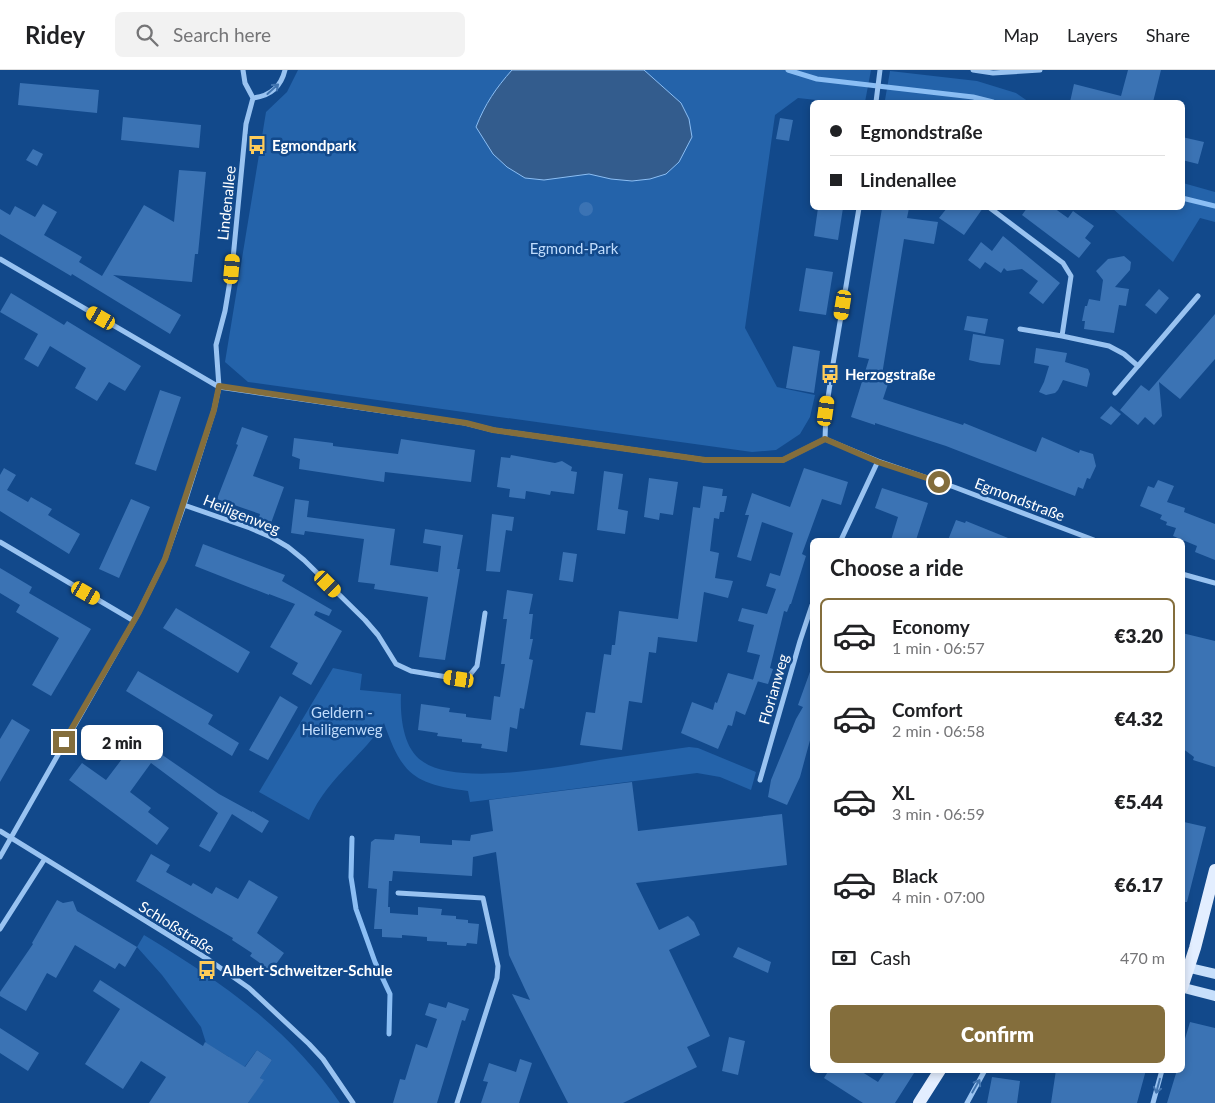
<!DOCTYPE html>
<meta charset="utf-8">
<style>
body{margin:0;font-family:Lato,sans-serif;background:#f2f2f2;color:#202124;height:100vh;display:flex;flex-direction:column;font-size:19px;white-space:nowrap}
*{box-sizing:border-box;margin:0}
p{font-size:16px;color:#757577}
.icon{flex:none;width:28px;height:28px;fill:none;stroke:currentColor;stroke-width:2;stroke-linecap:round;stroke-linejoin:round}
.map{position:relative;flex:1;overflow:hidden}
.details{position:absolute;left:810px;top:468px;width:375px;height:535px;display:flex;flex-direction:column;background:#fff;border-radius:8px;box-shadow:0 2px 8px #0003}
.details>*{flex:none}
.guide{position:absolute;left:810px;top:30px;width:375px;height:110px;border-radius:8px;box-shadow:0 2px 8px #0003;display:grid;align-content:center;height:110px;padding:0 20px;background:#fff}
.end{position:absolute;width:22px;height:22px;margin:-11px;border:6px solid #846e3c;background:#fff;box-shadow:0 0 0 2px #fff}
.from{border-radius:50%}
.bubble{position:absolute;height:35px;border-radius:8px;background:#fff;box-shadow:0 2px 8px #0003;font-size:16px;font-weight:800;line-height:35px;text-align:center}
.car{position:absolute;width:15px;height:30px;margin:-15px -8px;border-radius:6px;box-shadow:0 0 4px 1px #0007;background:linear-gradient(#f5c518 24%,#345 0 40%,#f5c518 0 76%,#345 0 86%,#f5c518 0)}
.guide b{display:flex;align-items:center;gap:18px;height:48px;font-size:19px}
.guide b+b{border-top:1px solid #e0e0e0}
.guide i{width:12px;height:12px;background:#202124}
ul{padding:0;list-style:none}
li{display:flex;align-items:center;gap:15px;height:75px;margin:0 10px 8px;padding:0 10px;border:2px solid transparent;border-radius:8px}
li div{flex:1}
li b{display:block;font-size:19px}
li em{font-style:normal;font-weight:800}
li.on{border-color:#846e3c}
li>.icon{width:45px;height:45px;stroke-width:1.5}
h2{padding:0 20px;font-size:22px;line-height:60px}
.pay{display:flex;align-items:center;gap:12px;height:55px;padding:0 20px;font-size:19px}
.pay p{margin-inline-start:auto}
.primary-button{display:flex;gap:10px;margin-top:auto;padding:10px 20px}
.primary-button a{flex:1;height:58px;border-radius:8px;background:#846e3c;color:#fff;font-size:20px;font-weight:800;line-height:58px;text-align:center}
header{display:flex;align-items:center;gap:30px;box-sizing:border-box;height:70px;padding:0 25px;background:#fff;border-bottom:1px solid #e0e0e0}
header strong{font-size:24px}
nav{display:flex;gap:28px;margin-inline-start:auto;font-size:18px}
.search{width:350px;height:45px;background:#f2f2f2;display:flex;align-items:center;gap:12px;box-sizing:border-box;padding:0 18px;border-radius:8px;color:#757577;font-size:19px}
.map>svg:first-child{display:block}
</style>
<header>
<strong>Ridey</strong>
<div class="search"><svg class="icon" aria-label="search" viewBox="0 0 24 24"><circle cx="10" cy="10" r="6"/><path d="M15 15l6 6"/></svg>Search here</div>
<nav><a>Map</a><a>Layers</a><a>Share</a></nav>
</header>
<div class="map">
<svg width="1215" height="1033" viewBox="0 0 1215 1033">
<rect width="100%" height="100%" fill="#12498b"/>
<!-- green -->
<path fill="#2463aa" d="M298,0h573l-6,32h-30l-37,-4 -23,17 -30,213 32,59 38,8 -5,22 -10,17 -24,16 -24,2 -504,-70 -23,-20 41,-250 21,-20z
M890,1l87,10 39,12 13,9h-126l-18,-2z
M1183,113l32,9v30l-15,-4 -27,44 -61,-54h70z
M333,598l29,6 -2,16 41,4c-1,22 2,54 21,67 34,26 143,5 184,-2 28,-4 55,-8 83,-12l9,1 58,24 -5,18 -31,-13 -23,-4 -227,29 -2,-11c-54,-7 -66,-16 -84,-68 -23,35 -59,57 -75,97l-50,-28z
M144,865c76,46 145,93 196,168h-92l15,-23 -3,-2 12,-18 -15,-10 -22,30 -15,-9 9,-14 -23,-14 -5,-16 -39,-52 -25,-28z"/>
<!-- water -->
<path fill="#335c8d" stroke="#8bbef4" d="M512,0h132l37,33 8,16 3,18 -13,25 -13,12 -16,5 -18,2 -21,-2 -22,-5 -45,6 -19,-2 -18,-11 -14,-13 -17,-27c9,-23 20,-39 36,-57z"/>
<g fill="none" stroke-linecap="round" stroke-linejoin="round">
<!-- stream -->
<path stroke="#8bbef4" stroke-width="5" d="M788,0l29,9 156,18 20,5
M1182,128l33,8
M352,768l-1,39 5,32 19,53 15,32 -1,40"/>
</g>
<!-- building -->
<path fill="#3b73b4" d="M1128,0h33l-8,32h-83l4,-18 47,12z
M20,13l79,7 -2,23 -79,-8z
M123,47l78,8 -2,23 -78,-8z
M780,48l13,2 -4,21 -13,-2z
M1182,67l22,5 -6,22 -16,-4z
M33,79l10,5 -6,12 -11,-6z
M179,100l27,2 -8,82h-3l-3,28 -79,-7 68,40 -11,19 -98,-60 -1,2 -71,-42v-25l10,6 5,-9 20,11 8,-13 14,8 -13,23 38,22 -3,5 23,14 42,-71 30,17z
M579 139a7 7 0 1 1 14 0a7 7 0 1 1-14 0Z
M818,138h25l-5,32 -24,-4z
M882,138h27l-2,10 31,4 -4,22 -30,-5 -23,142 7,3 -5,15 80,26 1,-2 72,29 6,-15 37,16 1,-3 13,4 3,12 -6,13 -3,-1 -4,11 -5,-2 -3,9 -129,-50 -71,-23v2l-24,-8 18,-58 -11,-2z
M947,138h17l3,2 16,-2 -19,27 -25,-17z
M1027,138h27l14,10 5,-7 21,15 -9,12 6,5 -12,15 -57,-43z
M1003,166l57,47 -17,21 -14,-11 9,-12 -16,-12 -15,2 -3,-3 -3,5 -16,-11 -5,7 -12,-9 13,-18 11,9z
M1124,186l7,6 -1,8 -15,17 14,2 -3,17 -7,-1 -5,28 -30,-4 1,-8h-3l3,-15h2l2,-7 11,2 3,-21 -7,-9 12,-12z
M806,198l27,4 -7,43 -27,-4z
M1159,219l10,9 -13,16 -11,-9z
M11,223l53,32 3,-4 74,45 -16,25 -16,-9 -12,19 -22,-13 11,-20 -36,-22 -12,21 -14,-8 14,-25 -38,-22z
M1215,244v45l-35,40 -21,-17 3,34 -8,9 -9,-8 -7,8 -18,-15 21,-25 8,6z
M967,246l21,3 -3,15 -21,-4z
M973,264l30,5 1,1 -4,25 -19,-2 -12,-3z
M793,276l27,5 -6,42 -28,-5z
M1036,278l31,5 -2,9 23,7 2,5 -3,13 -24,-7 -5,10 -3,3 -9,2 -7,-3 5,-10 5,-16 -15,-3z
M160,320l21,7 -25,74 -21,-7z
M1111,336l10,8 -10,11 -11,-7z
M242,357l26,9 -15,40 31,11 -14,39 -12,-5 2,-7 -43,-15 21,-54 -2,-1z
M294,368l39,5v3l65,8 3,-15 74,11 -4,32 -86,-10 -1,10 -85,-13 1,-10 -8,-3z
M511,385l44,8 7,-2 10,6 -1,4 6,1 -3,22 -23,-3 -1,4 -24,-4 -1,8 -16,-2 1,-8 -13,-2 4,-30 9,1z
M4,398l12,7 -9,15 21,12 3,-5 21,12 -4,6 32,19 -11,20 -69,-43v-36z
M804,398l44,14 -7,23 -19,-6 -20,55 4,2 -15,48h-1l-3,8 -3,-1 -14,57 3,1 -5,15 -15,-4 7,-25 -13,-3 7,-27 -16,-4 4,-13 25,6 9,-25 -10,-3 4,-13 10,3 13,-43 -31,-11 -11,39 -14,-4 12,-42h-4l7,-22 38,14z
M604,401l19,3 -5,35 10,2 -3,23 -28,-4z
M649,408l29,4 -5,33 -13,-2 -1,7 -15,-3z
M1158,410l16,6 -7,16 18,6 -1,4 31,12v36l-20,-8 2,-6 -24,-10 3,-8 -10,-3 1,-3 -7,-3 2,-4 -22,-9 8,-20 6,2z
M703,416l20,3 -1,7h5l-3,16h-4l-1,7 -5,-1 -4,33 9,2 -4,25 18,3 -5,17 -24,-6 -7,50 -39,-5 -2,16 -7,-1 -7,51 -13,-2 -7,49 -42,-5 6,-33 9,1 9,-59 7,1 1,-10h3l4,-34 59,8 15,-112 7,1z
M882,418l46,15 -12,37h-25l7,-23 -23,-9z
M131,429l19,8 -31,71 -20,-9z
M295,429l14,2 -2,16 88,12 -5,36 48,7 3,-26 -18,-3 2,-14 38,6 -6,34h3l-15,91 -26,-3 9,-60 -54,-8 1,-5 -17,-2 6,-43 -59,-8 -1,4 -13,-2z
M492,444l22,3 -2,14 -6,-1 -6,42 -14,-1z
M956,450l9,3 1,-2 47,19h-65z
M203,474l82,31 -3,6 50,29 -3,6 -13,-5 -2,4 28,16 -31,54 -19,-11 6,-11 -28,-16 25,-43 -26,-10v1l-74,-29z
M563,482l14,2 -4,28 -14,-2z
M0,498l32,19 -3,6 62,36 -40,67 -19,-11 27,-47 -43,-26 4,-7 -20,-12z
M507,520l26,4 -4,20h4l-3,25h3l-4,20 4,1 -9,49 -4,-1 -3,21 -7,-2 -3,25 -26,-4 1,-4 -20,-2v-3l-25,-3 1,-3 -20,-3 3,-26 29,4 -1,4 17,2v3l25,3 3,-24 6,1 5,-33h-4l6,-45h-4z
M176,538l74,44 -12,21 -75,-45z
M1182,563l33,8v126l-22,-7 1,-3 -12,-9z
M811,599l1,64 -12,44 -13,28 -19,-8 3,-17 25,-61 7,-12 -5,-2z
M138,601l75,44 -5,9 31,19 -7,13 -106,-65z
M728,603l30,8 -13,34 -9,-4 -4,15 -4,-1 -10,24 -37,-16 11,-31 21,8 2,-8 2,1z
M280,626l18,11 -30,53 -19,-10z
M12,649l18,11 -30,52v-43z
M110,656l44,32 4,-6 61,42 33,18v-1l17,10 -7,12 -30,-19 -22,38 -11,-6 19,-33 -67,-50 -21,29 21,16 -3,4 21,16 -12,17 -88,-65 13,-17 24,17 19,-25 -24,-17z
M632,712l6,49 144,-17 5,51 -151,18 23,47 29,-14 6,6 6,13 -31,15 41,86 -23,11 10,20 -74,36h-55l-56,-109 18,6 -21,-45 -13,-103 -23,5 -1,19 -79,-5 -1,10h-3l-1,26h2v6l28,2v-8l24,2 -1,6 15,1v3l12,1v3l11,1 -2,20 -10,-1 -1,3 -19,-1v-3l-20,-1v-4l-25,-2v3l-20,-1v-8h-8l3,-40 -9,-1 3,-46 4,-3 19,1 1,-6 25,2v7l32,2v-5l18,1 1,-6 22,-4 -4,-31z
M1184,752l22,5 -19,75h-5v-73z
M151,784l19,11 -4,7 25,14 2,-3 19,11 4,-7 22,12 11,-19 29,17 -21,36 27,20 -13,18 -21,-15 2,-3 -20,-13 1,-2 -97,-57z
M57,830l6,3 10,-2 4,10 60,36 -12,20 -6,-4 -4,6 -40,-24 -19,33 -9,-5 -21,38 -26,-15v-4l33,-48 -1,-1z
M738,877l33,15 -3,11 -35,-16z
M100,910l103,66 2,-4 40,25 12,-17 15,10 -12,18 4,2 -16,23h-99l17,-26 -25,-16 -18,28 -38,-25 35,-55 -27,-18z
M448,932l21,7 -4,12 -3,-1 -25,83h-44l7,-24 5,1 11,-36 11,4 10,-29 -12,-4 4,-12 17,5z
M1190,952l25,6v75h-48l10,-33h5v-21z
M0,958l39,25 -11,18 -28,-18z
M729,967l16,4 -7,34 -16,-4z
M520,989l12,4 -13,40h-38l7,-21 -5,-1 6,-18 27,9z
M829,1000h30l19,12 8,-12h30l-21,33h-32l-39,-25z
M1056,1000h90l-9,33h-86z
M992,1007l28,4 -3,22h-30z"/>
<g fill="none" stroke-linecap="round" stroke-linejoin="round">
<!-- minor -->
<path stroke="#99c3f1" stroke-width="5" d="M243,0l2,13 8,15
M973,0l20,3 47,-3
M253,28c17,-2 28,-11 32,-28
M876,32l4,-32
M990,138l73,55 8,13 -9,60 47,10 15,8 14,12 60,-70
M0,189l219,128 246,36 28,7 212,30h78l42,-21
M1020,259l42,7
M1115,323l23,-27
M825,369l53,22 76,26 140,53
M825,369l1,-28 7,-47 26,-156
M184,435l66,23 21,9 17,10 16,13 61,60 13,15 18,29 15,7 48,8 10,-3 8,-10 8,-53
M841,470l37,-79
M0,472l134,79
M1182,504l33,9
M760,710l40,-139 12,-36
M0,761l209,129 40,28 60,56 14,15 30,44
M0,787l139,-245 26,-53 19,-54 30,-95 5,-23 -3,-42 9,-34 7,-42 14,-145 7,-26
M398,823l85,5 15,68 -1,12 -40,125
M0,859l44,-69
M967,1033l18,-33
M1153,1033l9,-33"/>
<!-- secondary -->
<path stroke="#c7dffb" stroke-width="10" d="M1190,898l25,6
M1184,918l31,8"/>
<!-- primary -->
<path stroke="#e3eeff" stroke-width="12" d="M1182,918l13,-40 20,-78
M919,1033l21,-33"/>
</g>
<!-- one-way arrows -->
<defs><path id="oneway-shaft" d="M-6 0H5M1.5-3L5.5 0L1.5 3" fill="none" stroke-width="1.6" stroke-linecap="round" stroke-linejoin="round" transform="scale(1.25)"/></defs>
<g stroke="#4174af">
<use href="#oneway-shaft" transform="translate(273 19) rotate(-42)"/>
<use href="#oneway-shaft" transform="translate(976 1016) rotate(-60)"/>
<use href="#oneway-shaft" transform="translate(1158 1016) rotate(105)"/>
</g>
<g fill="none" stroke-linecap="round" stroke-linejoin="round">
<!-- route -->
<path stroke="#846e3c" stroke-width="6" d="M64,672l75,-130 26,-53 49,-149 5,-24 247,37 27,7 212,30h78l42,-21 53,23 61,20"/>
</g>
<!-- icons -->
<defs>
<g id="bus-bare" transform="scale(1.5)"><path d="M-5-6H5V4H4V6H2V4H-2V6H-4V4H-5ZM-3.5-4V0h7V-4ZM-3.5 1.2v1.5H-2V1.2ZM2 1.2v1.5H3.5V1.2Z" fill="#ffcc59" stroke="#12498b" stroke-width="2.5" paint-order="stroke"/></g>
</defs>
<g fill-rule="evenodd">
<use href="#bus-bare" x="257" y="75"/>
<use href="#bus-bare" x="830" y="304"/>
<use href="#bus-bare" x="207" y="900"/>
</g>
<g text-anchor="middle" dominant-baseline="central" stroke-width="5" stroke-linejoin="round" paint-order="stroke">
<!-- poi labels -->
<g font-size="15" font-weight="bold" fill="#fff" stroke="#12498b" text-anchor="start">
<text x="272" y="75">Egmondpark</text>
<text x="845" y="304">Herzogstraße</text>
<text x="222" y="900">Albert-Schweitzer-Schule</text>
</g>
<!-- street labels -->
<g font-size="15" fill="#fff" stroke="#12498b">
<text transform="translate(226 133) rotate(-84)">Lindenallee</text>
<text transform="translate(1020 429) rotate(21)">Egmondstraße</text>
<text transform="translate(242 444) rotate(22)">Heiligenweg</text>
<text transform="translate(773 619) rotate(-74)">Florianweg</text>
<text transform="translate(177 857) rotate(32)">Schloßstraße</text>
</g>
<!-- park labels -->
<g font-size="15" fill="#c0dcfc" stroke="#12498b">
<text x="574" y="178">Egmond-Park</text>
<text x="342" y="642">Geldern -<tspan x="342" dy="17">Heiligenweg</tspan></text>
</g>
</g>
</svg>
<i class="end from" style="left:939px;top:412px"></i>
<i class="end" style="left:64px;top:672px"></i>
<div class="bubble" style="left:81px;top:655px;width:82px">2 min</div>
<i class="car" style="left:232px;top:199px;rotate:5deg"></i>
<i class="car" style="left:843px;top:235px;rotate:189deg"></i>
<i class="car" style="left:101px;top:248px;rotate:300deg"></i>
<i class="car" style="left:826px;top:341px;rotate:8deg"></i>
<i class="car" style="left:328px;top:514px;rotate:135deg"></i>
<i class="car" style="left:86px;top:523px;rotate:120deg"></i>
<i class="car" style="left:459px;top:609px;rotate:279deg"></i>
<div class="guide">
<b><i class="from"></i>Egmondstraße</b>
<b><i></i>Lindenallee</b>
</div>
<section class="details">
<h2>Choose a ride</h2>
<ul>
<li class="on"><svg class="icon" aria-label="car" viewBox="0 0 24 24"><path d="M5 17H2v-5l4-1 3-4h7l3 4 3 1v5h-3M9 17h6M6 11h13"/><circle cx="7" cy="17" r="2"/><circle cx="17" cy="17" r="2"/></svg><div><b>Economy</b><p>1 min · 06:57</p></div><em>€3.20</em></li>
<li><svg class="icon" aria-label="car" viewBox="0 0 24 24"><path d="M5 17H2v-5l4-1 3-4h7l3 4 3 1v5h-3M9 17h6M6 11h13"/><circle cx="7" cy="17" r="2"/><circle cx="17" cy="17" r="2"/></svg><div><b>Comfort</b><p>2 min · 06:58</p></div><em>€4.32</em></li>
<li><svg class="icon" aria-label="car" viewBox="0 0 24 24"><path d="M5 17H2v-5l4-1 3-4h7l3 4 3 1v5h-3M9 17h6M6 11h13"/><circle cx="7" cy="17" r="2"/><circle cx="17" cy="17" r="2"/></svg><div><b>XL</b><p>3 min · 06:59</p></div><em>€5.44</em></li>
<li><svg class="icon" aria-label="car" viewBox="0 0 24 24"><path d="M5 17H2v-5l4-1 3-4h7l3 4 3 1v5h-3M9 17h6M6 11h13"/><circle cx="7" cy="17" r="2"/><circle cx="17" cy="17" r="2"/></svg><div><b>Black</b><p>4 min · 07:00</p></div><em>€6.17</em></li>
</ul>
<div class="pay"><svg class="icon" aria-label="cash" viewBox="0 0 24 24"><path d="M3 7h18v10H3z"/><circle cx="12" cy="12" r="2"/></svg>Cash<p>470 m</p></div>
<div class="primary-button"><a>Confirm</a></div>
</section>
</div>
